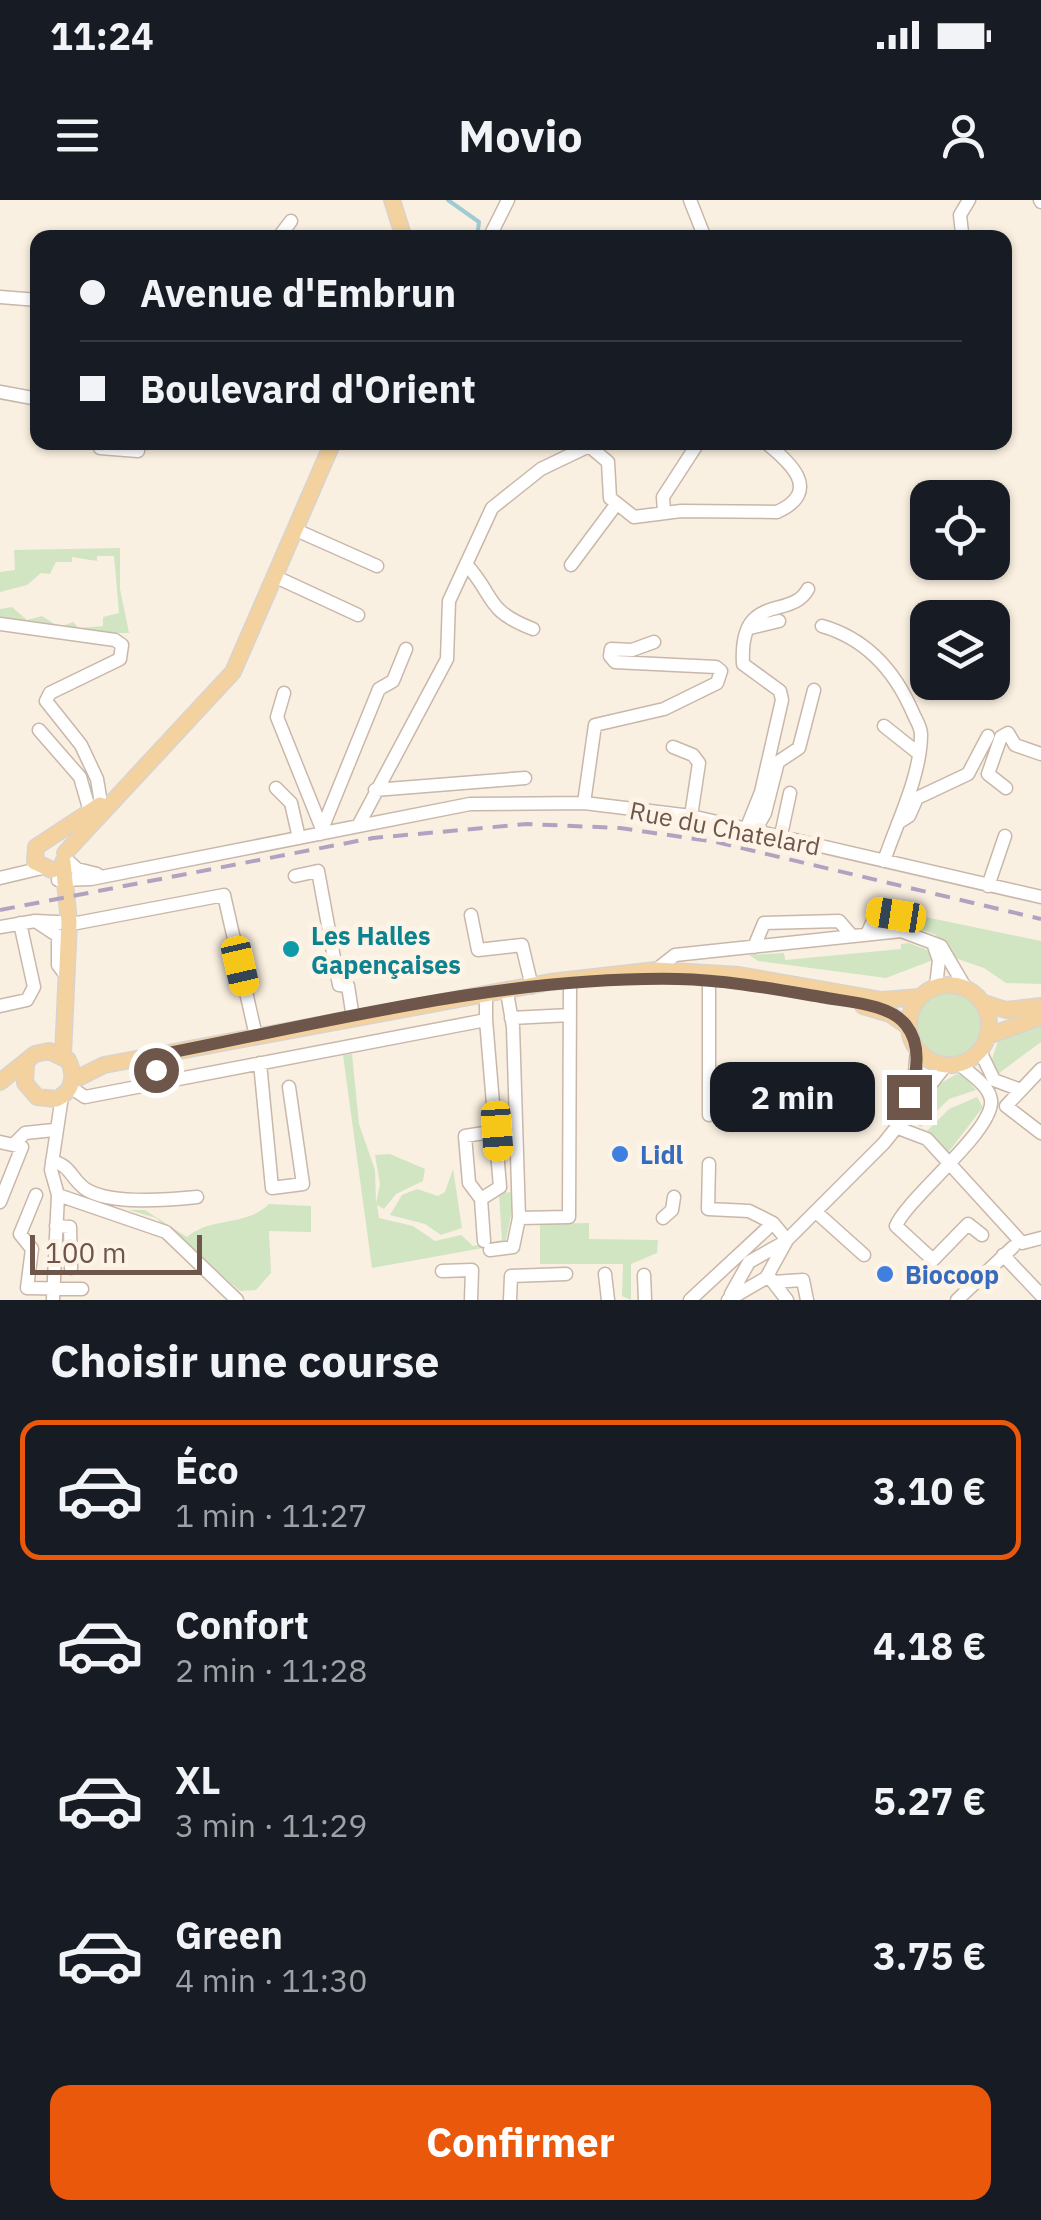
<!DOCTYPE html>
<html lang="fr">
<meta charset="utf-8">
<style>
body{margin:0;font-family:"IBM Plex Sans",sans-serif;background:#20242c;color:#f1f3f6;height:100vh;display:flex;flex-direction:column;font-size:38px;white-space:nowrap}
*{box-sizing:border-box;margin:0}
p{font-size:32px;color:#9ea1a6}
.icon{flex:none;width:55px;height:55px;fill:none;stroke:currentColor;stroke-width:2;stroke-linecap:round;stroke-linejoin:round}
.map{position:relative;height:1100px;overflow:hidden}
.drawer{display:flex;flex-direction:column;background:#171b24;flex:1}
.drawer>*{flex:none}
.guide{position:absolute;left:30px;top:30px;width:982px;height:220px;border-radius:20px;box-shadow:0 2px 8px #0004;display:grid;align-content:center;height:220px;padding:0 50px;background:#171b24}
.buttons{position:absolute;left:910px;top:280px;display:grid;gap:20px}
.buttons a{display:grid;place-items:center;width:100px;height:100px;border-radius:20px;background:#171b24;box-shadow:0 2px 8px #0004;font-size:50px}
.scale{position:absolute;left:30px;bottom:25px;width:172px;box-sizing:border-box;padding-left:10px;border:5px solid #6e564b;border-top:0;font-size:28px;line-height:35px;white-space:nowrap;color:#6e564b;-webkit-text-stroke:8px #fdf4e7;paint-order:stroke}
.end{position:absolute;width:45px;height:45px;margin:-22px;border:12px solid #6e564b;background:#fff;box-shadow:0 0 0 5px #fff}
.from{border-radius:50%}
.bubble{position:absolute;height:70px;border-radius:20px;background:#171b24;box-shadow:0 2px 8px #0004;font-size:32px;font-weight:800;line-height:70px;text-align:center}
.car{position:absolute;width:30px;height:60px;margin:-30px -15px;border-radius:12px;box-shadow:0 0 8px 2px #0007;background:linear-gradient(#f5c518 24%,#345 0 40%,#f5c518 0 76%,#345 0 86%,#f5c518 0)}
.guide b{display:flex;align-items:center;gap:35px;height:95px;font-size:38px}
.guide b+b{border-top:2px solid #363941}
.guide i{width:25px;height:25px;background:#f1f3f6}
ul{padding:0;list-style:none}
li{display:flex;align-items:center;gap:30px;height:140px;margin:0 20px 15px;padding:0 30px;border:5px solid transparent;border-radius:20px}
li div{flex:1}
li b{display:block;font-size:38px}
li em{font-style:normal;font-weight:800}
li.active{border-color:#ea580c}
li>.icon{width:90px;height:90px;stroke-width:1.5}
h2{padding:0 50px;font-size:45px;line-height:120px}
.button{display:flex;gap:20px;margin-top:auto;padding:20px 50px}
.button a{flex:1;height:115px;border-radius:20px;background:#ea580c;color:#fff;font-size:40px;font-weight:800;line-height:115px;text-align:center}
.status{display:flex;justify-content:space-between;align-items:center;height:70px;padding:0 50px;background:#171b24;direction:ltr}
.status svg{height:28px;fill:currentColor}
header{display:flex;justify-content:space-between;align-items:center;height:130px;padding:0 50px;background:#171b24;font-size:45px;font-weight:800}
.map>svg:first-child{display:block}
</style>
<div class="status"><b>11:24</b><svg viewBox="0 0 49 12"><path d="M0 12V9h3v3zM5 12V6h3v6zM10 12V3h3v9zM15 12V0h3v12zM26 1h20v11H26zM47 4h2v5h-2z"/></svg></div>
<header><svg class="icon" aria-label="menu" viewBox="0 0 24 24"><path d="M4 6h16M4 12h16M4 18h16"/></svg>Movio<svg class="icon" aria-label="person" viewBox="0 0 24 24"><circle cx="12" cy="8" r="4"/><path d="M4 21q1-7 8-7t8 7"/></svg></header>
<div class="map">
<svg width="1041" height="1100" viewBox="0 0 1041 1100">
<rect width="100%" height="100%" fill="#faf0e1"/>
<!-- green -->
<path fill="#d1e5c2" d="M120,348v41l9,44h-41l-88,-14v-10l12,-2 15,13 15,-4 17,11 14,-5 6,6 24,-2v-9l16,-4 -5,-57h-17v5l-25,-4v5h-16l-6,12 -9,-1 -14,12 -27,7v-20l15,-2 -1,-20z
M906,713l135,28v43l-35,-1 -22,-15 -29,-10 -19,-23 -30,-11z
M909,743l18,7 6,10 -47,18 -128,-17 -9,-6 35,-2 1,7 116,-11v-5z
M915 824a33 33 0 1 1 66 0a33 33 0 1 1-66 0Z
M1041,825v17l-43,32 -6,-15 7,-21z
M352,854l7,70 16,46 1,33 4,-19 -5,-29 15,-1 35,15 -2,12 -27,13 -12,15 -7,-4 2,13 34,8 22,15 26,-6 12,11 29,-6 -3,-47 17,-1 -11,52 -133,24 -29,-213z
M957,874l7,1 12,15 -27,9 -28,28 -7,-4 16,-34z
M977,897l6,10 -36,47 -20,-23 22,-22z
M453,969l9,59 -21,7 -16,-11 -35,-9 12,-20 15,-6 21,7 7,-4z
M269,1004l42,2v26l-42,-1 2,42 -15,17 -16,1 -84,-73 -27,-8h16l42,27c25,-21 58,-10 82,-33z
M589,1023v16l69,1 -1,13 -26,11v36l-9,-4 1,-32h-83v-40z"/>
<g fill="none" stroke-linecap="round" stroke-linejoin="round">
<!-- stream -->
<path stroke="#9fcbd2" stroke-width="4" d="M448,0l31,22 -2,16"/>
<!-- minor casing -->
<g stroke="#c9b7aa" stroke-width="15">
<path id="minor" d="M690,0l15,38
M1040,0l1,2
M278,38l13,-17
M489,38l19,-38
M968,38l-6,-5 -2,-18 9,-15
M0,97l38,3
M0,192l38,7
M97,242l3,6 38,3
M664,312l-1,-15 35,-54
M296,330l81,36
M466,364c30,33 18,46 67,65
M571,365l44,-59
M276,377l82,38
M0,424l115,16 7,5 -2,14 -70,34 -4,8 35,44 16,34 4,24
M822,426c45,13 73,45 91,87 3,7 8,14 8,21 0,42 -24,88 -37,127
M750,428l29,-7
M284,493l-7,24 45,112
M884,526l34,27
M39,530l41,47 11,38
M673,547l20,8 6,8 -8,53
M276,588l15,15 8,35
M1006,588l-18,-14 13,-37 7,-4 7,12 26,9
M375,590l150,-12
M584,603l11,-78 69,-16 53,-26 4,-12 -5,-4 -101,-5 -5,-6 1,-7 21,1 22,-8
M898,623l11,-7 8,-18 51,-24 20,-38
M358,626l89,-167 2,-58 43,-93 49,-39 48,-23 19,16 2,36 24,19 47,-6 96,1c46,-21 13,-50 -12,-70
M747,627l14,-35 21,-92 -2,-9 -37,-27c-4,-74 48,-43 65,-75
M756,629l9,-16 13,-51 21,-14 15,-58
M320,634l59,-145 14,-8 13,-32
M781,635l9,-42
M65,658l12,11 20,5
M295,676l23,-5 21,114 9,1 5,32
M0,678l42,-10
M58,680l33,-1 379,-75 114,-1 107,13 350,81
M988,686l17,-50
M471,715l7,35 44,-5 10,42
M37,722l21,14v29l9,12
M0,727l35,-6 42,2 147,-28 32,141
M867,734l10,-22 19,3 5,16
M934,746l5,14 -3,26
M754,747l10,-24 75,-2 13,15
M656,770l19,-15 226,-24 40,15 24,41
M709,780v135
M507,792l6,35 6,191
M0,806l27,-6 7,-13 -14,-64
M511,818l59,-3
M980,851l14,29 24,9
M260,863l12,125 31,-4 -14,-97
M959,864c10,9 30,21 32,36 4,30 -84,98 -95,126l37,34 35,-36 14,11
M1041,869l-35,37 35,27
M70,887l15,10 401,-77v-25
M62,896l-11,74 7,25 108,37 71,68
M902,916l12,-33 3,-34
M898,928l29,11 95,104 19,-5
M0,942l22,5 -22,55
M14,944l11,-11 29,-3
M52,961c19,4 20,20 35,29 26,15 81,10 110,7
M709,964l-1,45 41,2 24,12
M36,995l-16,39 12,15 -5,39 55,1
M481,999l-12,-16 -4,-47 32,-5
M816,1012l48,43
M663,1018l9,-8 2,-13
M56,1026l14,1 1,41
M484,1041l-3,-42 19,-12 -14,-167
M490,1050l23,-3 6,-29 50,-1 1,-231
M1003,1055l38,40
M442,1071l30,-1 -1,30
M605,1074l3,26
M644,1075l1,25
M770,1078l17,22
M773,1082l30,-2 4,20
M731,1094l18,-32 32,-18
M53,1100l5,-105
M510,1100l1,-24 55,-2
M690,1100l83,-77 14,17
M728,1100l38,-22 21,-38 97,-97 62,-78
M957,1100l56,-53"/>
</g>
<!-- major casing -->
<g stroke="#d9d3d0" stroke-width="18">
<path id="major" d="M392,0l12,38
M65,653l168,-181 100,-230
M52,670l-17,-8 1,-15 64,-42
M909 825a40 40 0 1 1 80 0a40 40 0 1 1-80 0Z
M984,803l22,7 35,-4
M863,806l27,8 19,13
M988,836l53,-19
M63,855l6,-133 -6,-60
M72,881l32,-16 446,-83 106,-12 83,5 143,25 38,-3
M0,882l35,-28 14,-3 19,9c8,16 5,32 -12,39l-19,-2 -12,-14 1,-18"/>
</g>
<!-- minor -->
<use href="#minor" stroke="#fff" stroke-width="12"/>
<!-- major -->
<use href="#major" stroke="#f3d29f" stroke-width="15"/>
<!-- rail -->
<path stroke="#b2a2c1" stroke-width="4" stroke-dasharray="15 10" stroke-linecap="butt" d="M0,710l373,-72 154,-14 93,4 96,14 325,77"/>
</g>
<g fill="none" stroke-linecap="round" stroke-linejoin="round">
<!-- route -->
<path stroke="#6e564b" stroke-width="12" d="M156,870l-3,-14c172,-33 349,-80 525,-77 48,1 96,10 143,18 25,5 68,6 85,28 16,20 11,49 3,72"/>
</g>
<!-- markers -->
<circle fill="#0f9aa8" stroke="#fdf4e7" stroke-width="4" cx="291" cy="749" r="10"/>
<g fill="#3f7fe0" stroke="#fdf4e7" stroke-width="4">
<circle cx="620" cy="954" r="10"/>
<circle cx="885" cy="1074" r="10"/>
</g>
<g text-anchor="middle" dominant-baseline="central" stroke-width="10" stroke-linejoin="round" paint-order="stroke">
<!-- street labels -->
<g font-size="25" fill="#6e564b" stroke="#fdf4e7">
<text transform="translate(725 628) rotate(11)">Rue du Chatelard</text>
</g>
<!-- culture labels -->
<g font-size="25" font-weight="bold" fill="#0d838f" stroke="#fdf4e7" text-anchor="start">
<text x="311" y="735">Les Halles<tspan x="311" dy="29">Gapençaises</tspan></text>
</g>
<!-- shop labels -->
<g font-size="25" font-weight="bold" fill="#366cbe" stroke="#fdf4e7" text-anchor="start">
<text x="640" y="954">Lidl</text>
<text x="905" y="1074">Biocoop</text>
</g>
</g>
</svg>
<div class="buttons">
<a><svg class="icon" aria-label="locate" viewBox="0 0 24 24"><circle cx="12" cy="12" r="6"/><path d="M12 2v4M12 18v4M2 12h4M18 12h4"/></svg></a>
<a><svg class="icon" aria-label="layers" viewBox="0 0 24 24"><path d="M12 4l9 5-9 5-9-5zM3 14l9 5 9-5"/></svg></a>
</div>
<div class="scale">100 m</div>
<i class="end from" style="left:156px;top:870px"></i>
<i class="end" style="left:909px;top:897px"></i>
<div class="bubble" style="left:710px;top:862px;width:165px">2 min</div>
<i class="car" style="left:896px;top:715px;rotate:279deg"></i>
<i class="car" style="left:240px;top:766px;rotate:167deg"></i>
<i class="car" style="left:497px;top:931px;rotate:176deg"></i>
<div class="guide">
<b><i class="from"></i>Avenue d'Embrun</b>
<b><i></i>Boulevard d'Orient</b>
</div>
</div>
<section class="drawer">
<h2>Choisir une course</h2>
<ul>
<li class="active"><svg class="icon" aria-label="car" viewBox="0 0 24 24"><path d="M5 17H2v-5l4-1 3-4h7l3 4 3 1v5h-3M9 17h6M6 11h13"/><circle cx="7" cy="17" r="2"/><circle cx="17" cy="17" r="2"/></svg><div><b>Éco</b><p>1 min · 11:27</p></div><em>3.10 €</em></li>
<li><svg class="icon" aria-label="car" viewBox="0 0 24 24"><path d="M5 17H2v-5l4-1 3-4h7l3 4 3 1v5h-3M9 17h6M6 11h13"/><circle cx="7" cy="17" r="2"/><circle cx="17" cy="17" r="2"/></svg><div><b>Confort</b><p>2 min · 11:28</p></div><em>4.18 €</em></li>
<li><svg class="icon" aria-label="car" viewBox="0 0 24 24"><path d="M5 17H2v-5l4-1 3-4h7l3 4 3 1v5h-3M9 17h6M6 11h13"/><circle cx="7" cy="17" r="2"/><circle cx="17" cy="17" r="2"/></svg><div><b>XL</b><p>3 min · 11:29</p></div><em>5.27 €</em></li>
<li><svg class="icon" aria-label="car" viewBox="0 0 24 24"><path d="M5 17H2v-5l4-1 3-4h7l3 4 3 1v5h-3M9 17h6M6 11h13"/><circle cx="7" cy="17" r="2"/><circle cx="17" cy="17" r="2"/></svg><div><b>Green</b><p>4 min · 11:30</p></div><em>3.75 €</em></li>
</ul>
<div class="button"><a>Confirmer</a></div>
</section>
